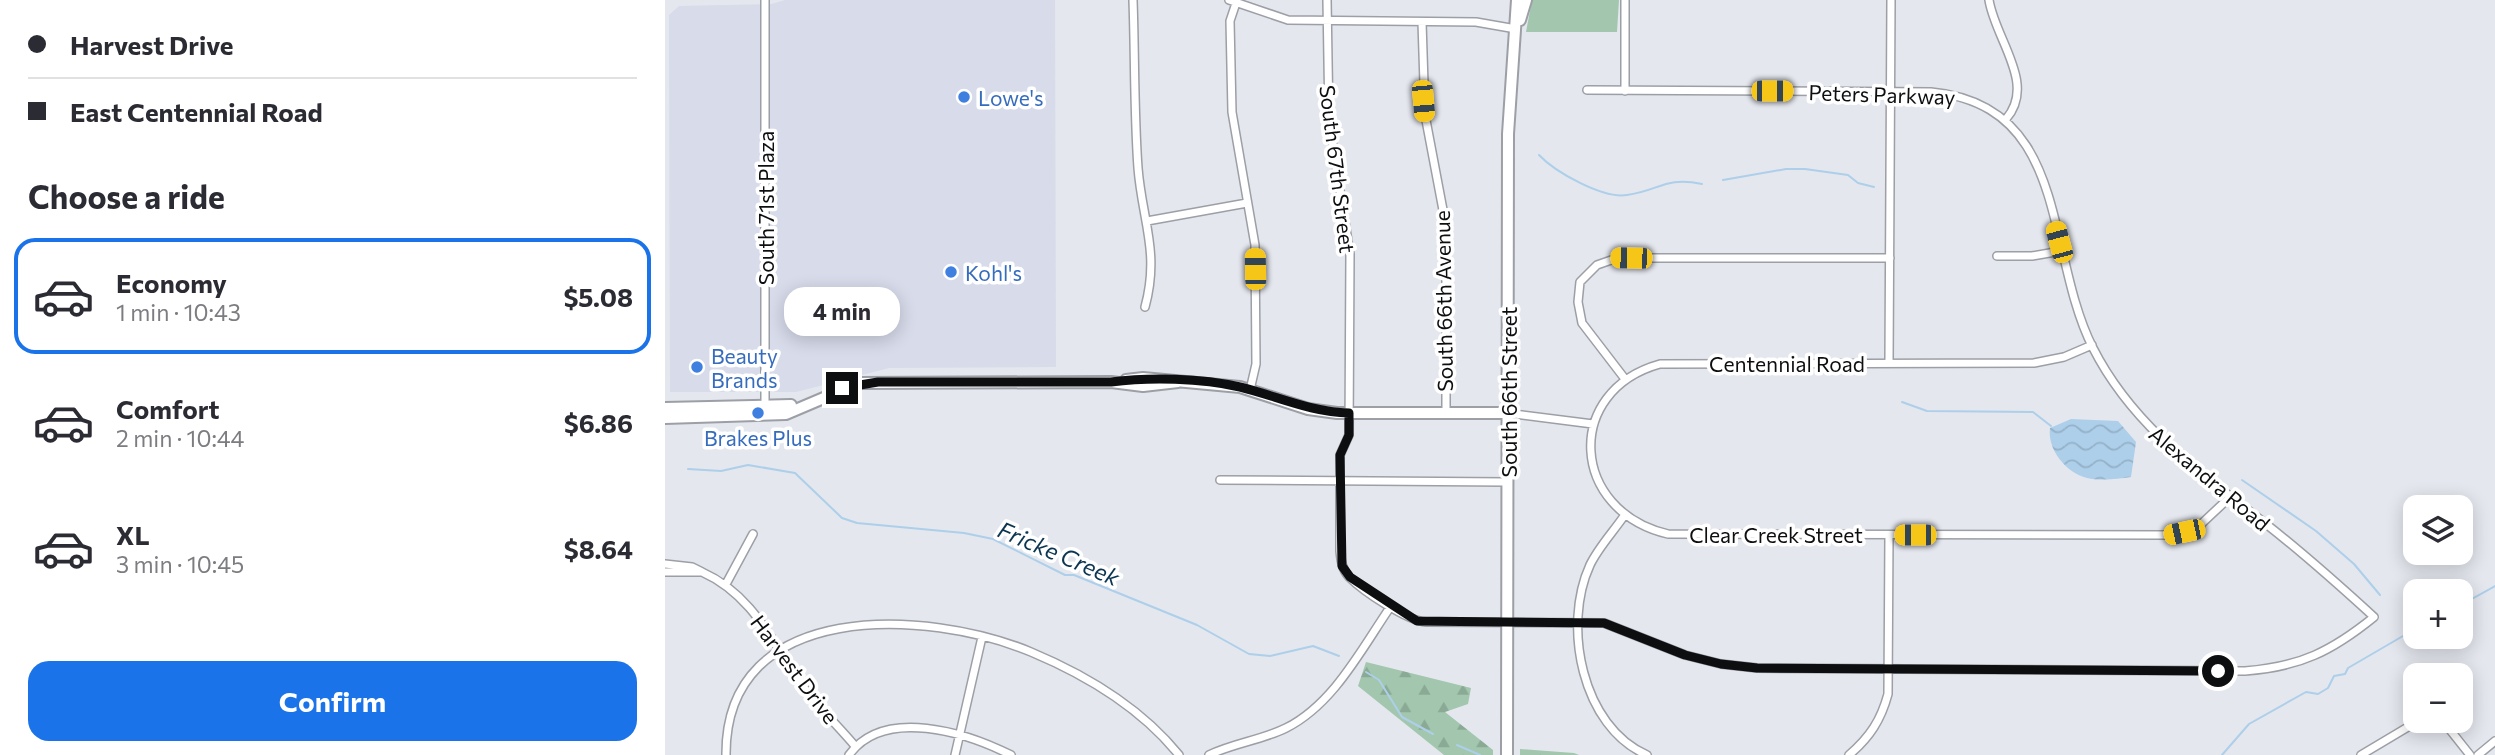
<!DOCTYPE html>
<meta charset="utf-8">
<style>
body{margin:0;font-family:Commissioner,sans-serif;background:#f7f7f7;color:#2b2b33;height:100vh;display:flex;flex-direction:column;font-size:26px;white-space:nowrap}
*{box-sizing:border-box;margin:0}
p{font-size:23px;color:#7c7c81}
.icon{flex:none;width:38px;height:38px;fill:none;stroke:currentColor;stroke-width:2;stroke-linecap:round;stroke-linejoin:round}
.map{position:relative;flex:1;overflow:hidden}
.details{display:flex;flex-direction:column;background:#fff;width:665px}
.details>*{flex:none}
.top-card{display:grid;align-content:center;height:154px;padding:0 28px;background:#fff}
.buttons{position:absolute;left:1738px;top:495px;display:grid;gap:14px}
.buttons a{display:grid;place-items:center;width:70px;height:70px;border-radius:14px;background:#fff;box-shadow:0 4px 18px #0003;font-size:35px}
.end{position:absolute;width:32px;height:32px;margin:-16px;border:9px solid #0d0e10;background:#fff;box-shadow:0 0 0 4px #fff}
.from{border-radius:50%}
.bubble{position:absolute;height:49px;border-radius:21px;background:#fff;box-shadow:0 4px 18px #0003;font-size:23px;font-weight:700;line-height:49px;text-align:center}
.car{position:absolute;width:21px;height:42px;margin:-21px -10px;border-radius:9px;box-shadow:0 0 5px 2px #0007;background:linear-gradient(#f5c518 24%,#345 0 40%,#f5c518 0 76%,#345 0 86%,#f5c518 0)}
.top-card b{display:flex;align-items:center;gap:24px;height:66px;font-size:26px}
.top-card b+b{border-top:2px solid #e1e1e2}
.top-card i{width:18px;height:18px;background:#2b2b33}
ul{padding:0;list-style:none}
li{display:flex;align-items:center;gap:21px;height:116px;margin:0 14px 10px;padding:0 14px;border:4px solid transparent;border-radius:21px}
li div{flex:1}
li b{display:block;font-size:26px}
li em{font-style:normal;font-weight:700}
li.current{border-color:#1a73e8}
li>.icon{width:63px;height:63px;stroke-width:1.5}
h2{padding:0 28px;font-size:32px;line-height:84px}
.primary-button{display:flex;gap:14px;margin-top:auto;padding:14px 28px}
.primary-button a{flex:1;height:80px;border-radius:21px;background:#1a73e8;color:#fff;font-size:28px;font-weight:700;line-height:80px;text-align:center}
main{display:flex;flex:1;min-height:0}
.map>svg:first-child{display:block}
</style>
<main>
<section class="details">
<div class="top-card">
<b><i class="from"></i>Harvest Drive</b>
<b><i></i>East Centennial Road</b>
</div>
<h2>Choose a ride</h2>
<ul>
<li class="current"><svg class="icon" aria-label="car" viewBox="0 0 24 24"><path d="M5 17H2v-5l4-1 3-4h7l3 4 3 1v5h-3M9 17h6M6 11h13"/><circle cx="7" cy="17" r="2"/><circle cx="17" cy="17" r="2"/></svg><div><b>Economy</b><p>1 min · 10:43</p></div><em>$5.08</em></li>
<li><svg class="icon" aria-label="car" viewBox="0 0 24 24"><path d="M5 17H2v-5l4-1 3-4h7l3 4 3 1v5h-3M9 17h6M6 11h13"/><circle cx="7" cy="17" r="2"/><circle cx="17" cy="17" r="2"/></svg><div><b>Comfort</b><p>2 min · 10:44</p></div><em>$6.86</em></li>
<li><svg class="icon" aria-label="car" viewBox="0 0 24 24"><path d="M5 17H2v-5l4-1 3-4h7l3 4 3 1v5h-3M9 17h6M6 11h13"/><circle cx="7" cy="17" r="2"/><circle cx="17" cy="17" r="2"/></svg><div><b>XL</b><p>3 min · 10:45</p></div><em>$8.64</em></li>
</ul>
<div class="primary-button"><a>Confirm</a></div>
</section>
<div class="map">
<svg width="1830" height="755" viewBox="0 0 1830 755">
<defs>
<pattern id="forest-firs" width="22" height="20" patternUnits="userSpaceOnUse" patternTransform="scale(1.75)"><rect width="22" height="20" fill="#a2c7ae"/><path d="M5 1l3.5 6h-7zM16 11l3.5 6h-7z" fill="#8aaa95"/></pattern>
<pattern id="water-waves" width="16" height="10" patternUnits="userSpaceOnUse" patternTransform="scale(1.75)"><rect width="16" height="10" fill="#adcfea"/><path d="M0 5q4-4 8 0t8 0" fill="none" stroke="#94b1c8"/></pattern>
</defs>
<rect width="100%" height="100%" fill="#e4e7ee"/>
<!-- built -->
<path fill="#d7dbea" d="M120,0h270l1,367 -167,1 -93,24h-126l-1,-377 10,-9 93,-2z"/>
<!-- forest -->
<path fill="url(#forest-firs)" d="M701,662l105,26 -3,16 -23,8 48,38v5h-49l-86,-69z
M855,749l54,4 5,2h-59z"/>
<!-- park -->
<path fill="#a2c7ae" d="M867,0h87l-2,32h-91z"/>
<!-- water -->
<path fill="url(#water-waves)" d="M1406,419l47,2 18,21 -5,35c-12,2 -32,4 -44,1 -21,-5 -40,-29 -37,-50z"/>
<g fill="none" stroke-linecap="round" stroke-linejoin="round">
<!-- stream -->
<path stroke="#adcfea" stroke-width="2" d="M874,155c16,17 64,44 88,40 32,-4 38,-19 75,-11
M1058,180l63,-11h19l43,6 10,8 16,4
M1237,402l25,9 106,1 18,14
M23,469l33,2 27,-6 47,8 47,45 15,5 107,10 29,6 72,36h9l123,50 52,29 21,2 43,-10 26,10
M1577,480l74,51 38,33 26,31
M1796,605l34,-19
M701,672l13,8 23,37 31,17
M792,745l23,10
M1557,755l27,-31 57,-32 12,2 10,-6 6,-12 11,-2 3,-6 67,-39"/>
<!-- street casing -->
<g stroke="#9d9fa6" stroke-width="10">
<path id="street" d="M100,0v409
M468,0c2,56 1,112 5,168 4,52 22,84 7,139
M564,0l59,20 188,2 40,7
M662,0l2,120 21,134 -1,181 -9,20v96c1,10 2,18 9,26 14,14 58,44 77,45l178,1 81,32 36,9 36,4 488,3c55,-4 87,-20 129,-54 -35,-32 -71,-64 -108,-93 -67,-52 -134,-99 -173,-176 -49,-96 -22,-243 -162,-256l-344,-2
M1324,0c6,39 48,84 17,119
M571,3l-6,18 2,91 23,133 1,119 -6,26
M757,22l3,93 18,95 3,32v171
M960,91v-91
M482,221l100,-18
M1332,256h35l29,-5
M1427,345l-28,12 -30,6 -374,1c-97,27 -90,147 8,170l502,1 28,-8 32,-30
M1224,363l2,-363
M960,379l-43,-56 -4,-21 2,-20 17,-17 20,-7h273
M842,413l86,11
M555,480l287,2
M959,516c-11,16 -26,32 -34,49 -28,61 -8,162 57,190
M0,564l27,3 10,5h-37
M37,572c54,24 73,77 106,121 15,19 32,35 47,53
M61,584l27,-50
M1746,672l4,6
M1778,721l27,34
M61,755c-1,-157 202,-146 305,-103 55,23 110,56 148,103
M184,755c35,-49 118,-22 162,0
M290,755l27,-118
M544,755c25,-12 53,-15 77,-27 48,-24 76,-80 105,-122
M1184,755c21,-18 32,-35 39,-61l1,-159
M1696,755l57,-34
M1813,755l17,-14"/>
</g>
<!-- secondary casing -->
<g stroke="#9d9fa6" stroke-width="14">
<path id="secondary" d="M855,20l6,-20
M461,380l17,-2 97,9 68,22 29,4h170
M0,408l126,-3
M0,418l121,-4 73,-31 252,-1 32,4 35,-4
M842,755l1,-621 9,-134"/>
</g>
<!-- street -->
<use href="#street" stroke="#fff" stroke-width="7"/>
<!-- secondary -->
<use href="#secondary" stroke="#fff" stroke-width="10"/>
</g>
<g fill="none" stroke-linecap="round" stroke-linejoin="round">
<!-- route -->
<path stroke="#0d0e10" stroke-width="9" d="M177,388l36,-6h233c38,-5 90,-4 129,5 37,9 70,25 109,26v22l-9,20 2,111 8,11 67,44 187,2 81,32 36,9 36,4 461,3"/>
</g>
<!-- markers -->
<g fill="#3f7fe0" stroke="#fff" stroke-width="2.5">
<circle cx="299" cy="97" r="7"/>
<circle cx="286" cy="272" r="7"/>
<circle cx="32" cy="367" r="7"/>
<circle cx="93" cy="413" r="7"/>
</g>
<g text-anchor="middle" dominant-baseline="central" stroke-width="7" stroke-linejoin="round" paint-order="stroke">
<!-- street labels -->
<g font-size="21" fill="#0d0e10" stroke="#fff">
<text transform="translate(1217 94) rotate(2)">Peters Parkway</text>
<text transform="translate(673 169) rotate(83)">South 67th Street</text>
<text transform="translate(100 208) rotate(-90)">South 71st Plaza</text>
<text transform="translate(778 301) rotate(-91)">South 66th Avenue</text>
<text x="1122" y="363">Centennial Road</text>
<text transform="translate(843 392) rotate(-90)">South 66th Street</text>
<text transform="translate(1545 478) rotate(40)">Alexandra Road</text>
<text x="1111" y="534">Clear Creek Street</text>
<text transform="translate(130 669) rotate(53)">Harvest Drive</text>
</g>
<!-- shop labels -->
<g font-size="21" fill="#366cbe" stroke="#fff" text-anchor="start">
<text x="313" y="97">Lowe's</text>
<text x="300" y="272">Kohl's</text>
<text x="46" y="355">Beauty<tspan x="46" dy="24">Brands</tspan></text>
<text x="93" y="437" text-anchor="middle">Brakes Plus</text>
</g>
<!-- water labels -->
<g font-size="23" font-style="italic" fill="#0b3550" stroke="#fff">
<text transform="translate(394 553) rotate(23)">Fricke Creek</text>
</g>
</g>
</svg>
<div class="buttons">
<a><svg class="icon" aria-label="layers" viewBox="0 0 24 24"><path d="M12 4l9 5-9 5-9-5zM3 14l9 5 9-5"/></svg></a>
<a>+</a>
<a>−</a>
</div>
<i class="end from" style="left:1553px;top:671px"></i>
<i class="end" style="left:177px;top:388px"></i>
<div class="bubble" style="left:119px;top:287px;width:116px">4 min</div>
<i class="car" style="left:1107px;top:91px;rotate:90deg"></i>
<i class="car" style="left:758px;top:101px;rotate:175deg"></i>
<i class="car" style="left:1394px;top:242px;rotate:345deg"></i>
<i class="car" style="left:966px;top:258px;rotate:271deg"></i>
<i class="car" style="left:590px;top:269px;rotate:359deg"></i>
<i class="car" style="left:1519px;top:532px;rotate:258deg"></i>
<i class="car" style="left:1250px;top:535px;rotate:270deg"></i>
</div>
</main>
